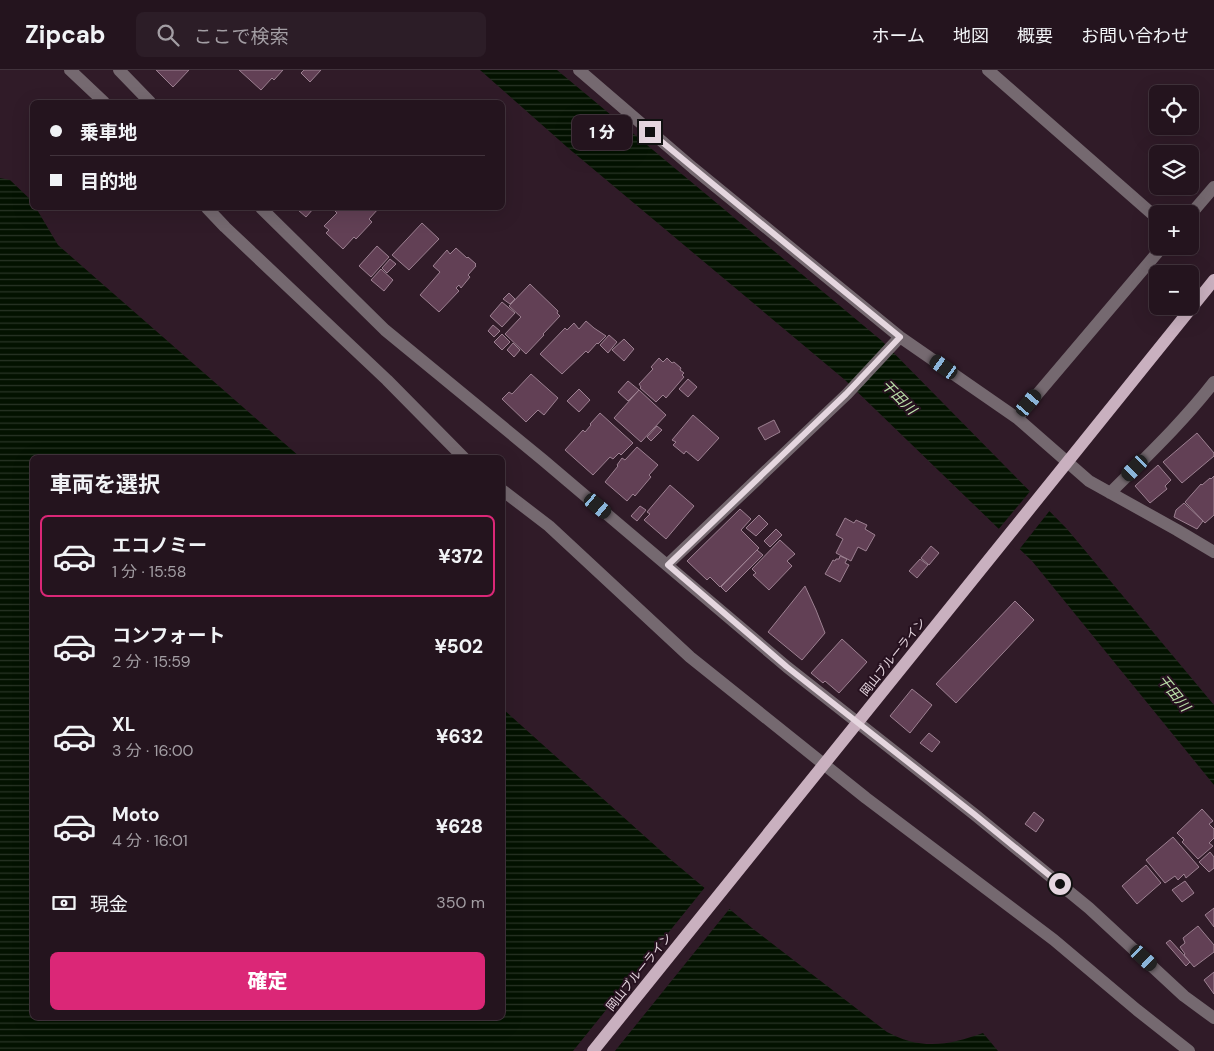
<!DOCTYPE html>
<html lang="ja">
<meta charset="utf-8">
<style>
body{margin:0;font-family:"DM Sans","Noto Sans JP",sans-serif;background:#2c1d27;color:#f1f3f6;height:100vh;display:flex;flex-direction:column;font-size:19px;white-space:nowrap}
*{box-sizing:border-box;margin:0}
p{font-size:16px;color:#a39ea4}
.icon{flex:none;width:28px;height:28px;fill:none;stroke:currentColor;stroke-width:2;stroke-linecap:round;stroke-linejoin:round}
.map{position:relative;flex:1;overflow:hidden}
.sheet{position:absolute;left:30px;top:385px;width:475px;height:565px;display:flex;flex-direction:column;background:#24141e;border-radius:8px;box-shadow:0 5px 20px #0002,0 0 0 1px #41333c}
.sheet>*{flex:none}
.hud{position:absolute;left:30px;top:30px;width:475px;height:110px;border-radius:8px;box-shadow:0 5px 20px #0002,0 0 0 1px #41333c;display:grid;align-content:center;height:110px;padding:0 20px;background:#24141e}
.fabs{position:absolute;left:1149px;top:15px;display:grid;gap:10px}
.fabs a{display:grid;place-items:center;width:50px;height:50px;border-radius:8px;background:#24141e;box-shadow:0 5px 20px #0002,0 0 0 1px #41333c;font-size:25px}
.end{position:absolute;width:22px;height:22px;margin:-11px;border:6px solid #e5d6df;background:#111;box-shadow:0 0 0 2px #111}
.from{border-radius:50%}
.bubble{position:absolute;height:35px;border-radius:8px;background:#24141e;box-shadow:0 5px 20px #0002,0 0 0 1px #41333c;font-size:16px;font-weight:800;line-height:35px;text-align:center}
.car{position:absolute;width:15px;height:30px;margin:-15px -8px;border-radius:6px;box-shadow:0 0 4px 1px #0007;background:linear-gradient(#222 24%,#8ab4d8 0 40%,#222 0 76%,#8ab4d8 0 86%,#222 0)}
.hud b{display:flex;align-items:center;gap:18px;height:48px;font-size:19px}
.hud b+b{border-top:1px solid #41333c}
.hud i{width:12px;height:12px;background:#f1f3f6}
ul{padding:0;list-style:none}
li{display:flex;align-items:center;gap:15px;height:82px;margin:0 10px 8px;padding:0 10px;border:2px solid transparent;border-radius:8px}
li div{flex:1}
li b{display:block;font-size:19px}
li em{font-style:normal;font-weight:800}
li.on{border-color:#db2777}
li>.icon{width:45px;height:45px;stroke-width:1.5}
h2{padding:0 20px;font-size:22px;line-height:60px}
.pay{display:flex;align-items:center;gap:12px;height:55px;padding:0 20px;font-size:19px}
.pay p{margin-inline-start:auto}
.primary-button{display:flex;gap:10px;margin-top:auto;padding:10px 20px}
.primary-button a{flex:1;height:58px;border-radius:8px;background:#db2777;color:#fff;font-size:20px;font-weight:800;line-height:58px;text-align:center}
header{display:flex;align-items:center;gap:30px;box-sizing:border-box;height:70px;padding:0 25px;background:#24141e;border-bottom:1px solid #41333c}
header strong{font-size:24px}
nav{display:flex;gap:28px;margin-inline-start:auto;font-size:18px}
.search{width:350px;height:45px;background:#2c1d27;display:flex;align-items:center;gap:12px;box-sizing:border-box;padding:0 18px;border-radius:8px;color:#a39ea4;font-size:19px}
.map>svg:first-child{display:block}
</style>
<header>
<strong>Zipcab</strong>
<div class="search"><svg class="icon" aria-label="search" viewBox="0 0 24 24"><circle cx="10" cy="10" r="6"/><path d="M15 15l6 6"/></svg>ここで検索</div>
<nav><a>ホーム</a><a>地図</a><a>概要</a><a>お問い合わせ</a></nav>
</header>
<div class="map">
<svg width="1214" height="981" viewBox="0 0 1214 981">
<defs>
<pattern id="water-rules" width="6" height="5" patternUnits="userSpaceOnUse" patternTransform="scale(1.25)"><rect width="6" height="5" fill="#031200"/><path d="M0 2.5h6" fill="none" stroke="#283425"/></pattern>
</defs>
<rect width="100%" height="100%" fill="#301b28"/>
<!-- water -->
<path fill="url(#water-rules)" d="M480,0h77l325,271 185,188 147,176v80l-182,-224 -187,-181 -278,-233z
M0,108l10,2 22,21v7h4l22,37 242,212 -268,1v560h470l1,-309 166,149 83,70 135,104c7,3 14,7 22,9 26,7 49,1 74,-8l15,18h-998z"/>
<!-- pier -->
<path fill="#301b28" d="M1032,419l19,20 -33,42 -21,-20z
M706,816l25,21 -116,144h-42z"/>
<!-- building -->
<path fill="#624055" stroke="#9c8091" d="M156,0h33l-16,17z
M239,0h44l-9,10 -2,-2 -11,12z
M304,0h17l-11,12 -9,-9z
M300,138h14l-8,9 -8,-7z
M337,138h42l-10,11 3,3 -16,17 -2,-2 -11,12 -17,-16 3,-3 -5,-4 13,-13 -2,-2z
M422,153l17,16 -30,31 -17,-15z
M377,176l12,11 -18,20 -12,-11z
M456,178l11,10 1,-1 8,7 -1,1 1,1 -8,9 2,2 -9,11 -2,-3 -3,3 3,3 -20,21 -19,-17 20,-23 -7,-6 14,-16 3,4z
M390,189l6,5 -9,9 -5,-5z
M381,199l12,11 -9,11 -13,-11z
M530,214l28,27 -1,2 3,3 -17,18 1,1 -18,19 -21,-20 16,-17 -12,-11z
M509,223l6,6 -5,5 -7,-5z
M502,232l13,11 -13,14 -12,-11z
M586,251l8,7 12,8 -8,8 -1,-1 -9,10 -2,-2 -24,23 -22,-20 25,-26 2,2 7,-7 5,6z
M493,255l7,6 -6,6 -6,-6z
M502,264l8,8 -8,8 -8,-8z
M609,265l8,7 -9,11 -8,-8z
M624,269l10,10 -10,12 -12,-11z
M513,273l7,7 -6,7 -7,-7z
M659,288l4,4 4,-4 5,5 2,-1 7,6 -1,2 4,3 -2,2 2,2 -18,21 -3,-3 -7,7 -16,-14 1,-1 -2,-3 14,-15 -2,-2z
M531,304l27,24 -14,17 -6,-5 -12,12 -24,-23 7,-7 3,2z
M688,309l9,8 -9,10 -9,-8z
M628,311l11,9 -11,11 -10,-9z
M579,319l11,11 -11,12 -12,-11z
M639,320l27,25 -25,27 -27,-24z
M600,343l33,30 -12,12 -2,-2 -6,6 -3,-2 -17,18 -28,-25 18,-20 2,2 6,-7 -1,-1z
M693,345l26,23 -21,23 -12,-10 -2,3 -11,-9 3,-3 -4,-2z
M774,350l6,12 -15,8 -7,-12z
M657,356l5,4 -11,11 -4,-4z
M1197,363l17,20v3l-32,27 -19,-21z
M637,377l21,18 -9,10 2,2 -16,19 -2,-2 -6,7 -22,-19 13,-16 -1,-1 5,-7 3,2z
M1158,395l13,15 -6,6 2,3 -17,14 -15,-17z
M1214,406v39l-9,8 -20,-21 16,-18 1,1 8,-7 1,1z
M670,415l24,21 -28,33 -22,-19 6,-6 -3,-2z
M1184,433l19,18 -6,8 -23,-12 2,-7z
M640,436l6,4 -9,11 -6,-5z
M740,439l11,10 -10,11 18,18 -39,39 -10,-10 -3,3 -20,-19z
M759,445l9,9 -12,12 -10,-8z
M845,448l9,5 2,-3 11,5 -2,4 10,6 -9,16 -8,-4 -7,14 -15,-8 7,-14 -7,-4z
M776,459l6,6 -12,12 -6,-6z
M780,470l15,14 -8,7 5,5 -23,24 -16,-15 3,-2 -4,-4z
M931,476l8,7 -10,12 -8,-7z
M757,480l6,5 -37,37 -5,-5z
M840,486l7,3 -2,4 4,2 -9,17 -15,-8 8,-14 2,1 1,-2h3z
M920,489l8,6 -11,13 -8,-7z
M805,516l11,24 9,23 -23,27 -34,-28z
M1015,531l19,19 -78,83 -20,-19z
M842,569l25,23 -28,31 -14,-12 -2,2 -12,-10z
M912,619l20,16 -22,28 -20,-17z
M929,663l11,9 -8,10 -12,-9z
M1202,739l11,12 -4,3 5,5v9l-5,5 4,3 -15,13 -16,-17 2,-2 -7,-7z
M1034,742l10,8 -8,12 -11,-8z
M1173,767l26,30 -13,11 -2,-4 -6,6 -3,-4 -10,7 -19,-23z
M1210,782l4,5v11l-5,4 -10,-10z
M1146,795l15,18 -24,21 -15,-18z
M1185,811l9,12 -12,9 -10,-12z
M1214,838v19l-9,-12z
M1198,856l16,19v7l-20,15 -10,-12 1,-1 -5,-7 5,-4 -2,-5z
M1170,870l20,22 -4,4 -20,-23z
M1214,902v22l-10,-14z"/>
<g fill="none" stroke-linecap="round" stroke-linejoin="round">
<!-- minor -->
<path stroke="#756970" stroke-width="12" d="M70,0l34,32
M119,0l31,32
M579,0l114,98 207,169 117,81 72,63 88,49 37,22
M988,0l170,149
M207,138l18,19 162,153 77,78
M261,138l124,122 158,130 244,207 187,147 115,94 95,88 30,22
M1190,145l24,-28
M1017,348l146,-172
M502,420l47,36 141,131 176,141 188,142 83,70 52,41
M1110,423c36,-36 73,-71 104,-111
M667,495l180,-171 53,-57"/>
<!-- major -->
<path stroke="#c9b0bf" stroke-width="12" d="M593,981l621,-771"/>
</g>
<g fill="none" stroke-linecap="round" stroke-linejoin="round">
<!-- route -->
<path stroke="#e5d6df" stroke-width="6" d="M650,62l58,48 192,157 -54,57 -178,171 119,102 187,147 86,70"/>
</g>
<g text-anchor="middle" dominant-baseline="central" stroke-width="4" stroke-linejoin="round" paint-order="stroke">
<!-- street labels -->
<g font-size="12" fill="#e5d6df" stroke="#26111f">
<text transform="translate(893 587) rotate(-51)">岡山ブルーライン</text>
<text transform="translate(639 902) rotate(-51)">岡山ブルーライン</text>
</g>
<!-- water labels -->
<g font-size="14" font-style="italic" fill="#bce3aa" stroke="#26111f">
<text transform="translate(899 327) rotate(45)">干田川</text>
<text transform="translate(1174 623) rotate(51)">干田川</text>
</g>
</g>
</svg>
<div class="fabs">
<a><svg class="icon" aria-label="locate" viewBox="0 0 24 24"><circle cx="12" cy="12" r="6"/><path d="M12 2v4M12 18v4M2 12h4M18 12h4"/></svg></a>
<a><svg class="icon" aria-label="layers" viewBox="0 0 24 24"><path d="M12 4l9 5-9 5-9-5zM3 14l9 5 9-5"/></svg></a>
<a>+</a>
<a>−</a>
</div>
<i class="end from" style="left:1060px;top:814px"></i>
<i class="end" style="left:650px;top:62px"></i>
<div class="bubble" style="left:572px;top:45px;width:60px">1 分</div>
<i class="car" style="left:944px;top:297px;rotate:305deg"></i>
<i class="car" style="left:1029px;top:333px;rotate:40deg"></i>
<i class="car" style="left:1135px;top:398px;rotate:225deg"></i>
<i class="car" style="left:598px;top:436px;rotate:130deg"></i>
<i class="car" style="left:1144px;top:888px;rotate:133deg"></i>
<div class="hud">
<b><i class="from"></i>乗車地</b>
<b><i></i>目的地</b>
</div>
<section class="sheet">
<h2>車両を選択</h2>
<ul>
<li class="on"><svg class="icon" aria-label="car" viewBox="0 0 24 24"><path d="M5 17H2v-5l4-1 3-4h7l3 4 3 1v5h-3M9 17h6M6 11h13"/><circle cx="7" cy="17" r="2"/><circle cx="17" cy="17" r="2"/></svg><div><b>エコノミー</b><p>1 分 · 15:58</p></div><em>¥372</em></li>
<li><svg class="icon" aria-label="car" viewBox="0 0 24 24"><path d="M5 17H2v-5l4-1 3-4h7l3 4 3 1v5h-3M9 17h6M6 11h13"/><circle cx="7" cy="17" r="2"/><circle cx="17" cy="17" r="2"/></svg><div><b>コンフォート</b><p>2 分 · 15:59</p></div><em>¥502</em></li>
<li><svg class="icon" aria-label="car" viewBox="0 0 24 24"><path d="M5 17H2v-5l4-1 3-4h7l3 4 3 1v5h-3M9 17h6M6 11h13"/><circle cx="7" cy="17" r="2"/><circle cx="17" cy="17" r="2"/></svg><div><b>XL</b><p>3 分 · 16:00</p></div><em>¥632</em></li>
<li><svg class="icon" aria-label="car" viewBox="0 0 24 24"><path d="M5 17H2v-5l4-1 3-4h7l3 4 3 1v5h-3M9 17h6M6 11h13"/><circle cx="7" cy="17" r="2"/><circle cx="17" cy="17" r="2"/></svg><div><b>Moto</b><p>4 分 · 16:01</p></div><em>¥628</em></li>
</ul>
<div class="pay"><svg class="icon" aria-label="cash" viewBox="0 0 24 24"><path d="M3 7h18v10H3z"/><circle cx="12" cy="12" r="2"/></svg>現金<p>350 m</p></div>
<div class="primary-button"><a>確定</a></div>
</section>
</div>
